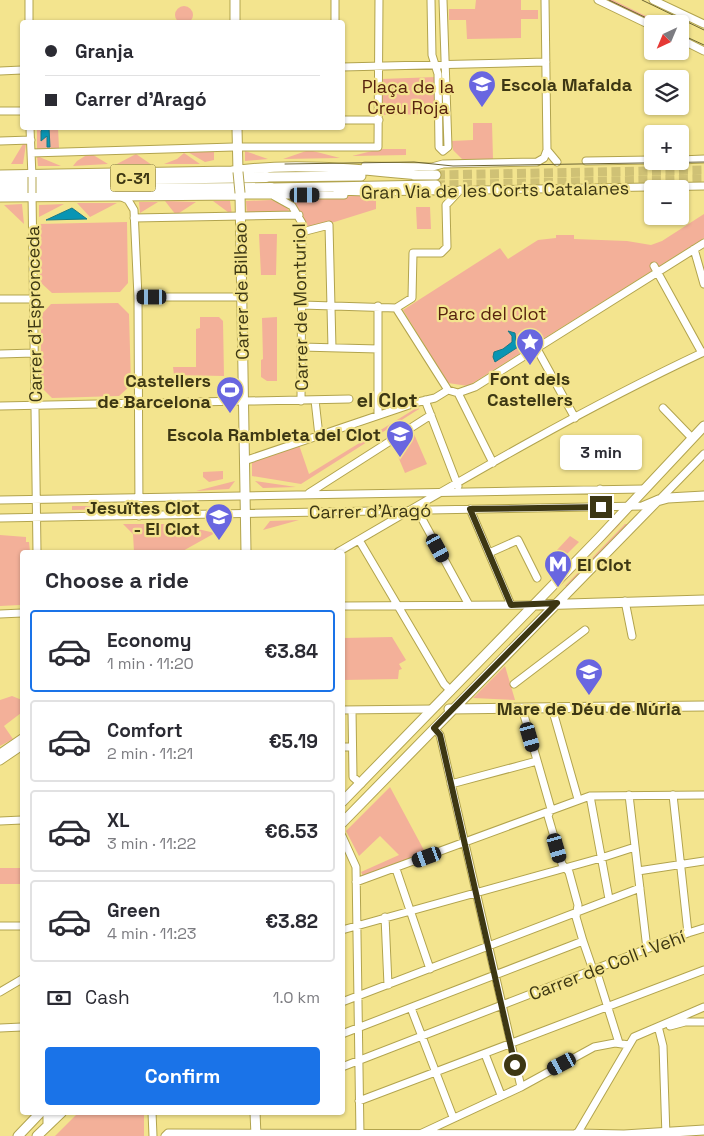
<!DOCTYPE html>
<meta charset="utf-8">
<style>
body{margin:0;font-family:"Space Grotesk",sans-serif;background:#f7f7f7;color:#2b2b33;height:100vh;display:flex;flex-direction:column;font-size:19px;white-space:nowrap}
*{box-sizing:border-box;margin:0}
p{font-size:16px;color:#7c7c81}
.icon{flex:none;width:28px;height:28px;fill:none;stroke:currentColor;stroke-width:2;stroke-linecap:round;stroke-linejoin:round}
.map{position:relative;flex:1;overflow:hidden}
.panel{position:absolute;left:20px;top:550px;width:325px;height:565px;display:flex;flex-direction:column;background:#fff;border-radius:5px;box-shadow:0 1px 4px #0004}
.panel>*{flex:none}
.hud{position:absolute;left:20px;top:20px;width:325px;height:110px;border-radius:5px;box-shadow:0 1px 4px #0004;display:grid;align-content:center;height:110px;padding:0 25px;background:#fff}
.needle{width:32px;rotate:224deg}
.controls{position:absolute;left:644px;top:15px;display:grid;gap:10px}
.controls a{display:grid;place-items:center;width:45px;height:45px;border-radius:5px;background:#fff;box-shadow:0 1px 4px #0004;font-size:25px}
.end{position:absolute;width:22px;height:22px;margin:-11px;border:6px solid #3d3713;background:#fff;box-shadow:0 0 0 2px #fff}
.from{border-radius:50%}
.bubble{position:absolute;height:35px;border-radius:5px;background:#fff;box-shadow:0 1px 4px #0004;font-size:16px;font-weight:700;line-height:35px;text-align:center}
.car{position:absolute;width:15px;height:30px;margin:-15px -8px;border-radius:6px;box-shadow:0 0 4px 1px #0007;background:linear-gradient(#222 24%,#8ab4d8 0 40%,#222 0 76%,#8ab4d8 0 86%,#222 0)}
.hud b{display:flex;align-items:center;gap:18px;height:48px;font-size:19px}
.hud b+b{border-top:1px solid #e1e1e2}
.hud i{width:12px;height:12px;background:#2b2b33}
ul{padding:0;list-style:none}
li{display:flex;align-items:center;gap:15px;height:82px;margin:0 10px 8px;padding:0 15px;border:2px solid #e1e1e2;border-radius:5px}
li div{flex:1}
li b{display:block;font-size:19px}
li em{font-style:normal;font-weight:700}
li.active{border-color:#1a73e8}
li>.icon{width:45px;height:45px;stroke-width:1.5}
h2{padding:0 25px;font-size:22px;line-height:60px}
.pay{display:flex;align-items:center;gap:12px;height:55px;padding:0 25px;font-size:19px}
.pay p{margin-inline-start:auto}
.cta{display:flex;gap:10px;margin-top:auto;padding:10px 25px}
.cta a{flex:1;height:58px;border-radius:5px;background:#1a73e8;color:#fff;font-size:20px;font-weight:700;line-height:58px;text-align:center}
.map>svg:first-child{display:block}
</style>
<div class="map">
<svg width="704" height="1136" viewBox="0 0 704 1136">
<rect width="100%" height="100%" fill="#f3e48e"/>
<!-- green -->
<path fill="#f3b099" d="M476,0h45v10h17v9h-17v19l-54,1 -1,-19h-17v-11h26z
M606,0h7l39,19 -2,2z
M175 15a9 9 0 1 1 18 0a9 9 0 1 1-18 0Z
M436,77v37l-55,1v-36z
M473,123h19l1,36h-31l-9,-9 -1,-9 21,-1z
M37,128h21l1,20 -22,1z
M23,144h3l-3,20h-12z
M380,149h26v6l-54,1z
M309,150l31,8 -57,1z
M186,151h28v9l-9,2z
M245,151l23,8 -23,2z
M90,153l18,11 -35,2 4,-5z
M184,153l16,11h-36l13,-5z
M136,154l16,11 -39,1z
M37,156l24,10h-23z
M376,193v16l-64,20h-8l-21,-31 71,-2z
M271,200l11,4 11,10h-46l-1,-13z
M165,201l31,1 -20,13z
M213,201h17l2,14z
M139,202h19l-18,11z
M77,203h40l-27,14z
M22,204l2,20 -20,-19z
M64,204l-25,13v-12z
M416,207h14l1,22h-14z
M704,214v24l-236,148 -20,-3 -45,-73 97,-62 8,11 30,-19 18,-2v-3h18v4l53,2 24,4 11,-4z
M127,222l1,61 -8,9 -68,1 -12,-11 -1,-58z
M259,234h18l-1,41h-15z
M118,303l11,11 2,71 -12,11 -67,2 -11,-11v-72l10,-11z
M200,317h19l4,4 1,55 -50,-1 -1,-8h23v-38l4,-1z
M277,317v64h-10l-6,-4v-17l2,-1 -1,-41z
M418,407l1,2 -118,75 -49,-8v-16l47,-15 10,29z
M414,434l13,30 -22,9 -11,-26z
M223,471v8l-14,3 -6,-5v-5z
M235,481l-6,8 -33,2z
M255,481l41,6 -33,1z
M72,506h34v3l-34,1z
M299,520l-36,10 7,-9z
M123,524h53l39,9 -34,19h-47l-1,-18z
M618,524h2l-60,62h-2z
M625,524h3l-61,62h-2z
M0,535l26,2v5h3l1,10h-8v50l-2,3 -20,1z
M570,536l9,6 -17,17 -5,-9z
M392,637l14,23 -7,4 3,5 -3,1 -1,9 -55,1v-42z
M505,666l10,34 -42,-2z
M12,696l10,4v15l-1,-2 -17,13 9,13 -13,7v-46z
M390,787l36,67 -63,22 -2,-4 38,-17 -19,-19 -21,20 -13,-25z
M0,868h22v16h-22z
M78,1113h66v23h-89z"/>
<!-- water -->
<path fill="#0995b4" stroke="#197984" d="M44,128h5l1,19h-3v-11l-6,5v-10z
M72,208l15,11 -41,1z
M508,331l7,2 1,8 11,-7 8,2 -40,26 -2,-5 1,-5 9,-3 9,-7v-6z"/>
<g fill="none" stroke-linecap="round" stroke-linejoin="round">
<!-- major-tunnel -->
<path stroke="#cfc175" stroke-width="9" stroke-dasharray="9 4.5" stroke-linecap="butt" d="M436,175l268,-5
M436,185l268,-6"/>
<!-- minor casing -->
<g stroke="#b2a44e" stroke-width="9">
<path id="minor" d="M29,0v22
M335,0v22
M431,0l1,55 6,19 1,73 4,4 5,-4 -5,-147
M598,0l54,26
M653,0l51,24
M680,39l24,12
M342,67l204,-5
M0,71l22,-1
M0,111h22
M342,120h37
M30,128l2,49
M0,141l31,-1
M547,150l10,12
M31,153l203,-6h144l1,-147
M680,160l24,-1
M586,161l66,-1
M365,166l67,1 11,-3 94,-2 7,-4 3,-8 -2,-150
M337,191l29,1 338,-6
M32,193l5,359
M240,195h104
M120,196l8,4 6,10 4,87 1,219
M274,196l18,10 10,17 -1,178
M134,218l165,-3
M302,232l27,-7 3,123
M694,249l10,35
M654,266l48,87
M138,297h104
M0,299h34
M302,305l94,3
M396,308l16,-10 1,-45h28l6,-6 -1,-42 14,-15
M396,308l52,82
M301,347l77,2
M537,349l38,69
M0,354l34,-1
M458,393l35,70
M315,400l4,36
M425,400l33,86
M0,406l349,-7
M663,408l29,30
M378,415v-109
M244,461l174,-59 17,-4 13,-8 10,3 17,-6 229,-144
M600,489l1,18
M309,493l122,-78
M0,500l644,-11
M470,509l41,96
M419,510l2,7 48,88
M0,518l642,-12 19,-8 43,-44
M359,540l85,144 7,7
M338,552c120,-70 240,-141 366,-200
M489,553l29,-13 19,38
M625,601l7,35
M342,606l192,-1
M0,614l22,-1
M514,684l71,-54
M522,708l29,101 -3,7 14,48 7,8 9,33 -2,12 7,24 10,29 4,3 22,70
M552,708l26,91
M342,710l91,-1
M352,710l1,67 8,7
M434,728l6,7 81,352
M342,747h10
M0,753l22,-15
M0,761l22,-15
M451,784l86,-23
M629,795l18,154
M673,795l15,138
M590,796l19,103
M0,821l22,-1
M342,836l14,31 4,269
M396,869l34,100
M638,871l66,-10
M356,882l234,-86 114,-1
M385,917l3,68
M0,926h22
M342,930l259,-72 34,-11
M0,992l22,-13
M342,1002l298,-114
M411,1008l42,109
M670,1026l15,-4h19
M0,1028l22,-1
M659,1030l4,16 3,90
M342,1034l241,-93
M485,1054l16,41
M342,1067l346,-134 16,-5
M359,1101l345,-131
M152,1112l1,24
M420,1134l101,-47 73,-40 21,-4 14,2
M165,1136l3,-3 409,1 57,-97 70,-30"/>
</g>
<!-- major casing -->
<g stroke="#b2a44e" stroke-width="11">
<path id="major" d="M235,0v22
M237,128l1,44
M0,175l232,-4c60,-9 125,-2 186,4
M414,175h22
M266,177l95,-1
M271,188l165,-3
M240,193l6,359
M0,197l240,-2
M534,605l170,-5
M449,709l255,-3
M342,802l257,-264 105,-112
M342,823l315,-322 11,-3 36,-2
M255,1112l1,24
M48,1125v-13
M18,1136l23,-24
M37,1136l25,-24
M576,1136l1,-2 47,1 80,-5"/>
</g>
<!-- highway casing -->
<g stroke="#b2a44e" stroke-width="12">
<path id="highway" d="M0,181l266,-4
M0,190l271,-2"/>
</g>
<!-- minor -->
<use href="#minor" stroke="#fff" stroke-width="7"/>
<!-- major -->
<use href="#major" stroke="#fff" stroke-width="9"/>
<!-- highway -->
<use href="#highway" stroke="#fff" stroke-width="10"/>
<!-- tram -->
<path stroke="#6c6433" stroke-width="1" d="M609,0l50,24
M642,0l62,30
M680,34l24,11
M285,164l129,-2 39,4 251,-4"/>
<!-- minor-bridge casing -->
<g stroke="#b2a44e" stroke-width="9" stroke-linecap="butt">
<path id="minor-bridge" d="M32,177v16"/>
</g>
<!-- major-bridge casing -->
<g stroke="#b2a44e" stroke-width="11" stroke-linecap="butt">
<path id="major-bridge" d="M238,172l2,21"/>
</g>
<!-- minor-bridge -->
<use href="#minor-bridge" stroke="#fff" stroke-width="7"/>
<!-- major-bridge -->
<use href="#major-bridge" stroke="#fff" stroke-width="9"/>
</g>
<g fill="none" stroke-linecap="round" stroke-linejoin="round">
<!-- route -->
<path stroke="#3d3713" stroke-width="6" d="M515,1065l-75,-330 -6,-7 123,-125 -46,2 -41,-96 131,-2"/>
</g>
<!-- icons -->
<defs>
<g id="school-pin" transform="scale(1.4375)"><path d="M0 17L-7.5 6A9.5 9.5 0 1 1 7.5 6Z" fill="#6966e0" stroke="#f3e48e"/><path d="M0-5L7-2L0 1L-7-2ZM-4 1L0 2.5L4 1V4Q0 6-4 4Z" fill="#fff"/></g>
<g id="sight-pin" transform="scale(1.4375)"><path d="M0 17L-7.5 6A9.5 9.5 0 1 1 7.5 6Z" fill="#6966e0" stroke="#f3e48e"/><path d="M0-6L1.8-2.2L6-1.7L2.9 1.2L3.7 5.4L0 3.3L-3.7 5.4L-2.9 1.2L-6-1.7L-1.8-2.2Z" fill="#fff"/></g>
<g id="stadium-pin" transform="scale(1.4375)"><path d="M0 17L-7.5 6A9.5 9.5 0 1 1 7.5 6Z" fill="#6966e0" stroke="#f3e48e"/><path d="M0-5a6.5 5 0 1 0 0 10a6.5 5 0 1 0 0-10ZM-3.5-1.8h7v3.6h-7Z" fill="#fff"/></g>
<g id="metro-pin" transform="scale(1.4375)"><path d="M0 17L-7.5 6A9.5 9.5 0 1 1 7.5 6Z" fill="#6966e0" stroke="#f3e48e"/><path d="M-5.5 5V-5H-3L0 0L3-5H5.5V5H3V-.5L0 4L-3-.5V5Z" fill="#fff"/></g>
</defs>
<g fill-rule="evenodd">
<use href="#school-pin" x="482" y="84"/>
<use href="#sight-pin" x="530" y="342"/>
<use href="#stadium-pin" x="230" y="390"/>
<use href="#school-pin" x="400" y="434"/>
<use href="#school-pin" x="219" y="517"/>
<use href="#metro-pin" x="558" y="564"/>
<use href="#school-pin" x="589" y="672"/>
</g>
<g text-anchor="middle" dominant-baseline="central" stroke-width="4.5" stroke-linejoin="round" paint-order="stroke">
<!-- shield labels -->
<rect fill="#f3e48e" stroke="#746b38" stroke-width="1" x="110.5" y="164.5" width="45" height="27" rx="4"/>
<g font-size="16" font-weight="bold" fill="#3d3713">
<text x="133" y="178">C-31</text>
</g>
<!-- poi labels -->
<g font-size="18" font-weight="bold" fill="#3d3713" stroke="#f3e48e" text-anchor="end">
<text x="501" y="84" text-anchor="start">Escola Mafalda</text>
<text x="530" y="378" text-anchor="middle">Font dels<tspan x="530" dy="21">Castellers</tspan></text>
<text x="211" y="380">Castellers<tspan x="211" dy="21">de Barcelona</tspan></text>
<text x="381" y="434">Escola Rambleta del Clot</text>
<text x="200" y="507">Jesuïtes Clot<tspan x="200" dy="21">- El Clot</tspan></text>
<text x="577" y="564" text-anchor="start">El Clot</text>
<text x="589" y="708" text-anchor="middle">Mare de Déu de Núria</text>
</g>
<!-- park labels -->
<g font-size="18" fill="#57220e" stroke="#f3e48e">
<text x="408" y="86">Plaça de la<tspan x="408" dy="21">Creu Roja</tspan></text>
<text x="492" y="313">Parc del Clot</text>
</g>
<!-- street labels -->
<g font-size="18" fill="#3d3713" stroke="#f3e48e">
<text transform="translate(495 190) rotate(-1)">Gran Via de les Corts Catalanes</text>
<text transform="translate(241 291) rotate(-91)">Carrer de Bilbao</text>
<text transform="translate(300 307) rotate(-91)">Carrer de Monturiol</text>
<text transform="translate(34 314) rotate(-91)">Carrer d'Espronceda</text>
<text transform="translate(370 511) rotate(-1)">Carrer d'Aragó</text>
<text transform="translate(607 965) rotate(-21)">Carrer de Coll i Vehí</text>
</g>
<!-- quarter labels -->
<g font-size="20" font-weight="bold" fill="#3d3713" stroke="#f3e48e">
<text x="387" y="400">el Clot</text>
</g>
</g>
</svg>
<div class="controls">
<a><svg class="needle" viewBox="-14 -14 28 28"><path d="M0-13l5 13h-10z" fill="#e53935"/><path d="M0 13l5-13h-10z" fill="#7c7c81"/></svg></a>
<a><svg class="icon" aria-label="layers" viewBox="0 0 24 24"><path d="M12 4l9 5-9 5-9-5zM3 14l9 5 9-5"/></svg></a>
<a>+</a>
<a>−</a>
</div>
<i class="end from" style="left:515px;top:1065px"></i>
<i class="end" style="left:601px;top:507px"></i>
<div class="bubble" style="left:560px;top:435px;width:82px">3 min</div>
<i class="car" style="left:305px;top:195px;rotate:90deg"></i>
<i class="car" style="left:152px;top:297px;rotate:270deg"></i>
<i class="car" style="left:438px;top:548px;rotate:151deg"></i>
<i class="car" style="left:530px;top:737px;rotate:164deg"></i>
<i class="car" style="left:557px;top:848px;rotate:164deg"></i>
<i class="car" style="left:427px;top:857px;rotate:250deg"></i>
<i class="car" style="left:562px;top:1064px;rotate:242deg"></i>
<div class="hud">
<b><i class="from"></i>Granja</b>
<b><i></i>Carrer d'Aragó</b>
</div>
<section class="panel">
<h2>Choose a ride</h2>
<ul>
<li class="active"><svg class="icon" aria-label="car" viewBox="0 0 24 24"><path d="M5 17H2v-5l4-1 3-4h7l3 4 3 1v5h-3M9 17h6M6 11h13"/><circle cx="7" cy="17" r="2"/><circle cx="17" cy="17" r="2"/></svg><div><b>Economy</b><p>1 min · 11:20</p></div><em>€3.84</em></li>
<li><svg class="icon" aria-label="car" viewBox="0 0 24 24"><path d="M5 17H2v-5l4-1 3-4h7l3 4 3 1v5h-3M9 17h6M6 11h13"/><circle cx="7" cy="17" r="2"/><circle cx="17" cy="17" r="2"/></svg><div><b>Comfort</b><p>2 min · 11:21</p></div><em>€5.19</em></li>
<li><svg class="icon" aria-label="car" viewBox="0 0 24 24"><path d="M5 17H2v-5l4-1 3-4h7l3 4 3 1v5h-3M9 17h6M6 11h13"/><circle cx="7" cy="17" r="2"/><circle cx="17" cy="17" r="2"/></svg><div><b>XL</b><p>3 min · 11:22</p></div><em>€6.53</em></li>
<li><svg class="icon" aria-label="car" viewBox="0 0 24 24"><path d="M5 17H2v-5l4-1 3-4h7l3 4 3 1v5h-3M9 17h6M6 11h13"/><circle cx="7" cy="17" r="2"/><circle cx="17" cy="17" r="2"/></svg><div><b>Green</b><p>4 min · 11:23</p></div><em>€3.82</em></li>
</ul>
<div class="pay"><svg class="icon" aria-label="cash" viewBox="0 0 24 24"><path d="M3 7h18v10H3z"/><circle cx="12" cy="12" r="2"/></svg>Cash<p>1.0 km</p></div>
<div class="cta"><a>Confirm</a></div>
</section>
</div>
